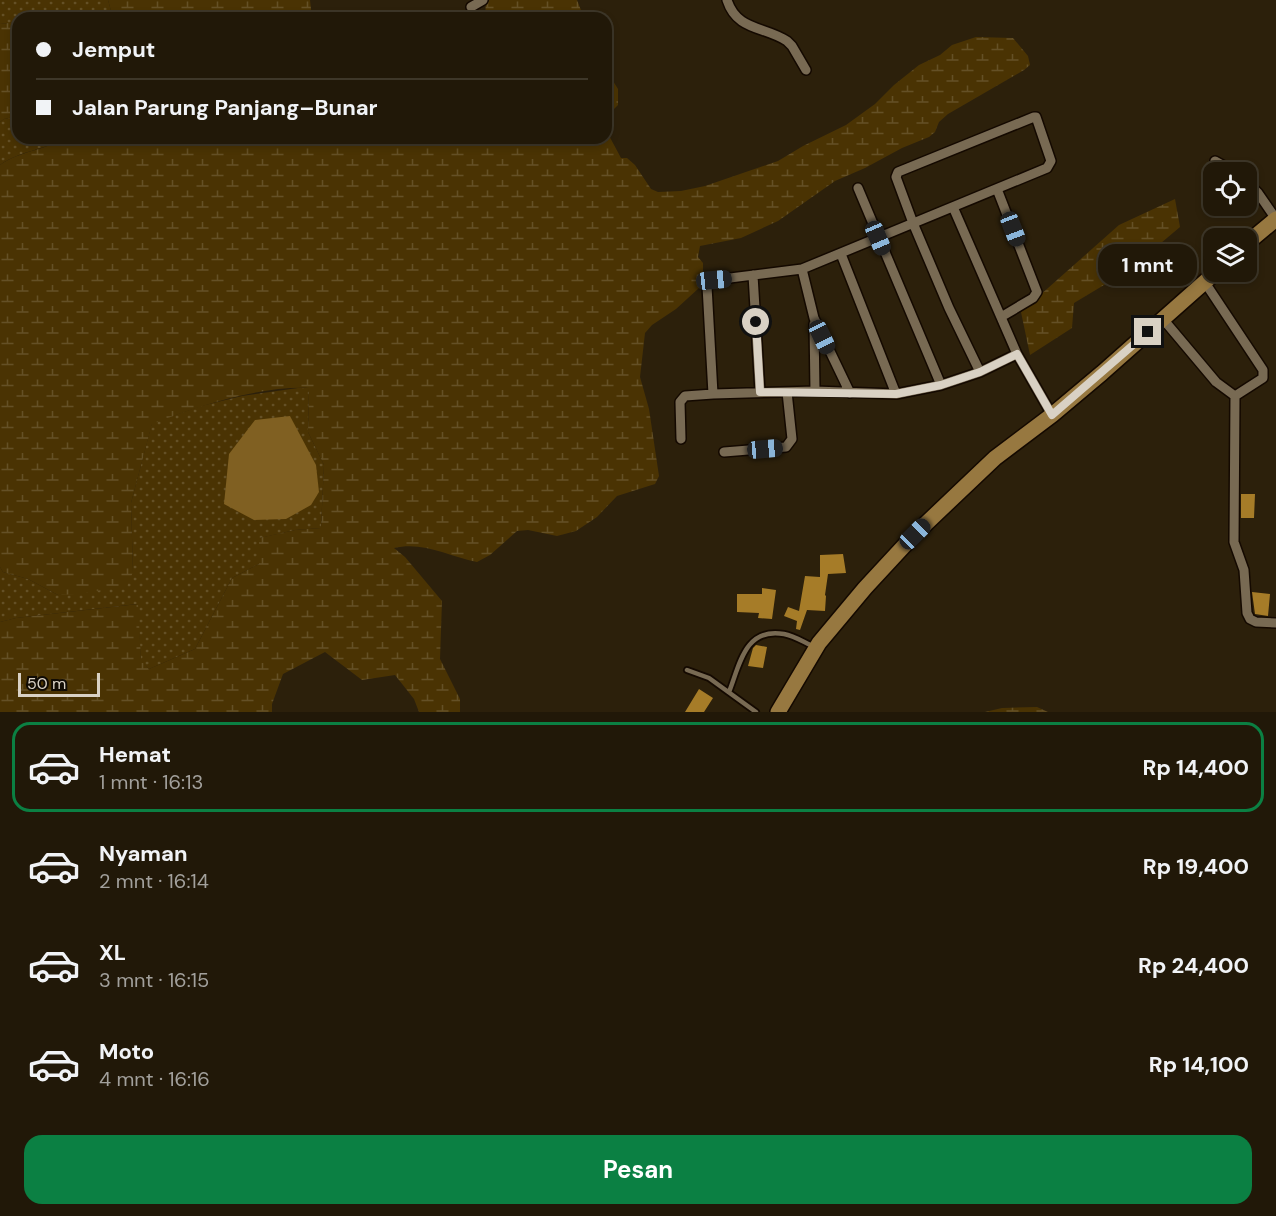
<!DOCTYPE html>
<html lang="id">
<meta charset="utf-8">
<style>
body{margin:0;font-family:"DM Sans",sans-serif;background:#2d2516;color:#f1f3f6;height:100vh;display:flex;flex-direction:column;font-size:22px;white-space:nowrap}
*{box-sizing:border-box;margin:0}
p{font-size:20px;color:#a2a09c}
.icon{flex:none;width:33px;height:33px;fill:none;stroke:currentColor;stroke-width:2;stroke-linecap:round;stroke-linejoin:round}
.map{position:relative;height:712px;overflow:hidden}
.side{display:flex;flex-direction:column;background:#211808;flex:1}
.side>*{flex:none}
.hud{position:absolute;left:12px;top:12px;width:600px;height:132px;border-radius:18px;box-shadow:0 3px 9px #0003,0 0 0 2px #3e3729;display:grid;align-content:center;height:132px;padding:0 24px;background:#211808}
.tools{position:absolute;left:1203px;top:162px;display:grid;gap:12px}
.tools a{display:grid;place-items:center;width:54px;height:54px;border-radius:12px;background:#211808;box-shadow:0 3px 9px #0003,0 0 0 2px #3e3729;font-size:30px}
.scale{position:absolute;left:18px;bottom:15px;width:82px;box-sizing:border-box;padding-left:6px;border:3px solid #d9d1c4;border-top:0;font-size:16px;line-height:21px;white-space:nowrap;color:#d9d1c4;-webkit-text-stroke:4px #100b04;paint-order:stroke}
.end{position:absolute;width:27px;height:27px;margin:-14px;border:8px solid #d9d1c4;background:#111;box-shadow:0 0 0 3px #111}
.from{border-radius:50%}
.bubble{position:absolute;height:42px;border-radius:18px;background:#211808;box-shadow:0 3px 9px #0003,0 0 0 2px #3e3729;font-size:20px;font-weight:700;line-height:42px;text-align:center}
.car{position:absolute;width:18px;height:36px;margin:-18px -9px;border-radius:8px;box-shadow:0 0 4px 2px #0007;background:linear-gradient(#222 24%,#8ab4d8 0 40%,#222 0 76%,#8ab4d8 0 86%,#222 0)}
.hud b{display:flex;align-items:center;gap:21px;height:57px;font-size:22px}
.hud b+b{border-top:2px solid #3e3729}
.hud i{width:15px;height:15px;background:#f1f3f6}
ul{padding:10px 0 0;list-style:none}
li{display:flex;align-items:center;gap:18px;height:90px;margin:0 12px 9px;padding:0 12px;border:3px solid transparent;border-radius:18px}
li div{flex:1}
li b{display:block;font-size:22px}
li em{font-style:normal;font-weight:700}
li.selected{border-color:#0b8043}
li>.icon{width:54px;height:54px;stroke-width:1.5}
.cta{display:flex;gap:12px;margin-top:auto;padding:12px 24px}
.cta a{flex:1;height:69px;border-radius:18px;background:#0b8043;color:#fff;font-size:24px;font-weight:700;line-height:69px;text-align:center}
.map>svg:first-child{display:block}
</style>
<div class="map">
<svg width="1276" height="712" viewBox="0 0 1276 712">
<defs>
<pattern id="grass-dots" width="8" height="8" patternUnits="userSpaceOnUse" patternTransform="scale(1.5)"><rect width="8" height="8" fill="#4a3303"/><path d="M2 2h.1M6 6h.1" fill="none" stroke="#645026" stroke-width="1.8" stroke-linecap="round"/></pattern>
<pattern id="wetland-marsh" width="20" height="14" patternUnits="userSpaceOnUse" patternTransform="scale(1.5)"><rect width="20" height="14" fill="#4a3303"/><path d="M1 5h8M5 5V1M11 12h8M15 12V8" fill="none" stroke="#645026"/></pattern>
</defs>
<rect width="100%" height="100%" fill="#2c200b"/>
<!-- grass -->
<path fill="url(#grass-dots)" d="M0,0h108l5,18h-95v4l-18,2z
M18,116v22h48c-21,12 -45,12 -66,27v-43l4,-3z
M298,388h11l-1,44 16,33 -3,63 -26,2 -35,8 -1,26 -27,14 -37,71 -46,20 -8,-8 -4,-57 -121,14 -16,4v-55l3,5 25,7 30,16 75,-23 -2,-69 21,-80 49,-17 41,-10z"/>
<!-- wetland -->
<path fill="url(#wetland-marsh)" d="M108,0h202l2,18h-199z
M486,0h91l7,18h-99z
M18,22v94l-14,3 -4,3v-98z
M976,37l37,1 15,18 2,9 -6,5 -76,44 -9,8 -4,10 -6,5 -27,11 -37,20 -30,13 -57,40 -37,17 -41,8 -2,11 5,6v9l-4,16 -23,21 -24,16 -7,8 -5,44 9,32 10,67 -4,8 -38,12 -20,21 -21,14 -19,5 -29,-6 -11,1 -27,24 -13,7c-29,-6 -54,-21 -83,-14l11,9 37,44 -2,58 20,40v13h-41l-5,-13 -19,-24 -33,5 -37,-28 -42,22 -11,30v8h-272v-90l16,-4 122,-14 3,56 8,9 46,-20 37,-71 27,-14v-26l36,-8 26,-2 3,-63 -16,-33 1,-44c-50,-2 -111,18 -157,36l-21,79 2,69 -6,14 -50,8 -19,1 -30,-16 -25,-7 -3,-5v-402c20,-14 45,-15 66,-27h540v-8l15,28h6l8,7 16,24 7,3 23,-1 24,-5 73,-25 25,-15 43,-21 29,-21 19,-19 25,-20 21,-10 12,-10z
M606,70l12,19v16l-12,12z
M1175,199l5,28 -51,43 -55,33 -2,25 -42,27 -9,-43 98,-87z
M1037,707l11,5h-63l17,-4z"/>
<!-- water -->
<path fill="#806022" d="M290,416l26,49 3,27 -8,13 -25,14 -32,1 -30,-16 5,-50 26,-34z"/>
<!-- building -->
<path fill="#a67c28" d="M1241,494h14l-1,24h-13z
M843,554l3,19 -18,1 -3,21 1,1 -1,15 -18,-1 -7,20 -4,-1 1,-8 -13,-5 4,-9 11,4 6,-35 15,1v-22z
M762,588l14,2 -4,29 -14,-1 1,-5 -22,-1v-18h25z
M1252,592l18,2 -2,22 -13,-2z
M756,645l11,2 -4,21 -15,-2 5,-18z
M699,689l14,9 -9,14h-19z"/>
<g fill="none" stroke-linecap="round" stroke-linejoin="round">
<!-- lane casing -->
<g stroke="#140900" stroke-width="8">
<path id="lane" d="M687,670l22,8 47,34
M729,692c11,-28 16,-65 55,-58 11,2 21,9 31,13"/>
</g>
<!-- street casing -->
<g stroke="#140900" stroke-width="12">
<path id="street" d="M727,0c10,31 37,26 60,41l5,5 14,24
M471,7l12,-7
M1215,161l20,11
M1246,181l12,12 18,26
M858,188l83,197
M997,189l40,103 -4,6 -32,19
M953,207l64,147 35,61
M841,254l55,140
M802,269l12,49 36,75
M753,275l7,117
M1204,281l59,89v8l-28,18
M1163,319l53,63 19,14
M814,324l1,67
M980,372l-31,-64 -36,-85 -17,-46 2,-5 136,-55h2l15,44 -4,7 -245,101 -88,11 -7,6 6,108 102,-3 81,3 45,-9 39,-13 37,-18
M1235,396l-1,146 10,28 3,43 3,6 6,3 20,1
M681,439l-1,-37 5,-6 28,-2
M724,452l62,-5 6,-8 -5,-47"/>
</g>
<!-- primary casing -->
<g stroke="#140900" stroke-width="18">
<path id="primary" d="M1246,244l30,-25
M778,712l41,-69 46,-55 50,-54 80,-76 57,-43 50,-42 114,-101"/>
</g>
<!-- lane -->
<use href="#lane" stroke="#786a53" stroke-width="4.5"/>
<!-- street -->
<use href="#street" stroke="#786a53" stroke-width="9"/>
<!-- primary -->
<use href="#primary" stroke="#977840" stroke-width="15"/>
</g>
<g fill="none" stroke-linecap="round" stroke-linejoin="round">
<!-- route -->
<path stroke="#d9d1c4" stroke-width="8" d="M756,322l4,70 136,2 45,-9 39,-13 37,-18 35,61 96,-83"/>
</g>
</svg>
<div class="tools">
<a><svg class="icon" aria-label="locate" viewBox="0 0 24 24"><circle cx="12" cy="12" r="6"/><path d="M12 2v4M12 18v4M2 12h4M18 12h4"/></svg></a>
<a><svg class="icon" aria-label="layers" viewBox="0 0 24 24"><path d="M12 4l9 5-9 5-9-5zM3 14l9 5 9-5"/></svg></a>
</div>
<div class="scale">50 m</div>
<i class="end from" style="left:756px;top:322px"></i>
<i class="end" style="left:1148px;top:332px"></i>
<div class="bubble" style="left:1098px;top:244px;width:99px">1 mnt</div>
<i class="car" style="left:1013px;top:229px;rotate:159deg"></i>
<i class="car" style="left:878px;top:238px;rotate:157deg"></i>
<i class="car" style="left:714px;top:280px;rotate:84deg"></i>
<i class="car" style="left:822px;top:337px;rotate:154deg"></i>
<i class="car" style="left:765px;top:449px;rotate:85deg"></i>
<i class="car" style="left:915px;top:534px;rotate:45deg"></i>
<div class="hud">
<b><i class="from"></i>Jemput</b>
<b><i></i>Jalan Parung Panjang–Bunar</b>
</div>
</div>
<section class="side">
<ul>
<li class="selected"><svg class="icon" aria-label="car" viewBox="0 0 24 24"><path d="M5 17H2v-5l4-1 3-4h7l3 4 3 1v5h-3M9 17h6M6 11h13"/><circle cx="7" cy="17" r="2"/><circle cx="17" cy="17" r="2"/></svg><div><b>Hemat</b><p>1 mnt · 16:13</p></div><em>Rp 14,400</em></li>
<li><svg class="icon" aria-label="car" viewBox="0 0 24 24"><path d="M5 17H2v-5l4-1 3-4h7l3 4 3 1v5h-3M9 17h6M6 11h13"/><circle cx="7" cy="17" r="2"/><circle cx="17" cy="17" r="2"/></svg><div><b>Nyaman</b><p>2 mnt · 16:14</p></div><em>Rp 19,400</em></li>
<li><svg class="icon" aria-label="car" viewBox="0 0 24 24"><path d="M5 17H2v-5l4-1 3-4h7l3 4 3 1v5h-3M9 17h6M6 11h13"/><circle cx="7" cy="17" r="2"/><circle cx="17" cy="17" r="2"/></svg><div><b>XL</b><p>3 mnt · 16:15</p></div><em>Rp 24,400</em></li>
<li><svg class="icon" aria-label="car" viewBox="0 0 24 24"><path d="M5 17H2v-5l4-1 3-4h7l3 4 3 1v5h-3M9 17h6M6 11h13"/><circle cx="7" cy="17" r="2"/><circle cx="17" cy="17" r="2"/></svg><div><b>Moto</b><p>4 mnt · 16:16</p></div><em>Rp 14,100</em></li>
</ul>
<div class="cta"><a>Pesan</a></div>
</section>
